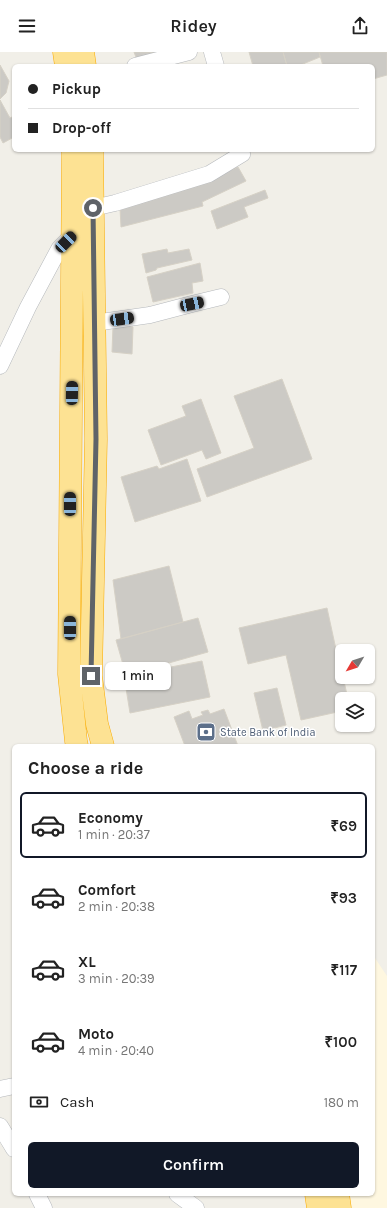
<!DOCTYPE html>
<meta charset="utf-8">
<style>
body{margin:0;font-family:Karla,sans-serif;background:#f6f6f6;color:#222;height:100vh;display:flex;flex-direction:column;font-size:15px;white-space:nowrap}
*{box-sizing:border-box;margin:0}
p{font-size:13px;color:#767676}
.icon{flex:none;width:22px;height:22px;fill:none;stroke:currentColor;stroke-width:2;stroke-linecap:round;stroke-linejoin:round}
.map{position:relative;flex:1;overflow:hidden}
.side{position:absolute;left:12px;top:692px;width:363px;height:452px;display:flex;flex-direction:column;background:#fff;border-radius:6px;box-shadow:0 1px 3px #0004}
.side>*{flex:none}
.hud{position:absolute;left:12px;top:12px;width:363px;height:88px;border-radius:6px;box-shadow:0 1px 3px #0004;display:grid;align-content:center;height:88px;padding:0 16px;background:#fff}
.needle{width:26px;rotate:231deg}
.buttons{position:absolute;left:335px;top:592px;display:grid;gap:8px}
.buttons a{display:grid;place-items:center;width:40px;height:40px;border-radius:6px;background:#fff;box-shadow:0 1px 3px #0004;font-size:20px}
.end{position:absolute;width:18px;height:18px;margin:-9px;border:5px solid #5f6368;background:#fff;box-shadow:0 0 0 2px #fff}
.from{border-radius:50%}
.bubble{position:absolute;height:28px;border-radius:6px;background:#fff;box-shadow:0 1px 3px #0004;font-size:13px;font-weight:600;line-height:28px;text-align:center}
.car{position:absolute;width:12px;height:24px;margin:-12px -6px;border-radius:5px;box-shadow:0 0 3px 1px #0007;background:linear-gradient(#222 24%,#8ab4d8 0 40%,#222 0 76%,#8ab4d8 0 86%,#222 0)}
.hud b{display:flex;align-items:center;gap:14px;height:38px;font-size:15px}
.hud b+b{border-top:1px solid #e0e0e0}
.hud i{width:10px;height:10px;background:#222}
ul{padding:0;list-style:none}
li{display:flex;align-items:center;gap:12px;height:66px;margin:0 8px 6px;padding:0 8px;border:2px solid transparent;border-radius:6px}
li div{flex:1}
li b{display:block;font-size:15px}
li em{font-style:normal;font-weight:600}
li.on{border-color:#111827}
li>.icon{width:36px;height:36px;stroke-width:1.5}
h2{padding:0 16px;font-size:18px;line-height:48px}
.pay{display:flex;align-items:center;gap:10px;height:44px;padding:0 16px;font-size:15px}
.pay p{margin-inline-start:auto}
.button{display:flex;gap:8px;margin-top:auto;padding:8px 16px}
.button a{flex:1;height:46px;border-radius:6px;background:#111827;color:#fff;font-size:16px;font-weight:600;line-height:46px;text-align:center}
header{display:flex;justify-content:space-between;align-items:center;height:52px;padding:0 16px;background:#fff;font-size:18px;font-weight:600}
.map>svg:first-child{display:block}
</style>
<header><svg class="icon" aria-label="menu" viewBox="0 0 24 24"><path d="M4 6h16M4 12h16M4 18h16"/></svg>Ridey<svg class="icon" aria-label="share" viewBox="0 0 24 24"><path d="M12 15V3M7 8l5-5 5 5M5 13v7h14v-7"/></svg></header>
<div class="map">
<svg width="387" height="1156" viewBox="0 0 387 1156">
<rect width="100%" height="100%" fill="#f1efe8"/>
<!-- commercial -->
<path fill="#fef7e0" d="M373,903l14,21v232h-39l-2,-14h27z"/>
<!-- building -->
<path fill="#cccac5" stroke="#d6d1c6" d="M134,0h31l-28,8z
M249,0h34l4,14h-34z
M283,0h36l1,5 -22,9h-11z
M319,0h68v23l-14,4v-13h-50z
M0,13l9,16 -3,12 -6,6z
M0,48l10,18 4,-2v21l-11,6 -3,-6z
M238,115l8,14 -44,21 1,4 -82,21 -1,-19 76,-23z
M265,138l3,8 -24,9 4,10 -31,12 -6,-18z
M167,197l1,4 21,-4 3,11 -35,8 -1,2 -10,3 -4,-19z
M200,211l3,18 -11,2 1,10 -40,9 -6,-25z
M113,274l20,1 -1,27 -20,-2z
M282,327l30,80 -105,38 -10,-28 57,-21 -20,-52z
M201,347l20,54 -15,6 -4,-9 -41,15 -13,-35 38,-14 -4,-10z
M187,407l14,42 -66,21 -14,-45 36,-11 2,3z
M169,514l14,56 -62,17 -8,-59z
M327,556l15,69h1l5,22h-6v12l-41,9 -15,-65 -38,9 -9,-36z
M198,566l10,34 -82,23 -10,-35z
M202,609l8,36 -80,16 -6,-37z
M277,636l9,37 -23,6 -9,-38z
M224,657l14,37h-53l-11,-29 15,-6 3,8 11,-4 -2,-3 7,-2 2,4z"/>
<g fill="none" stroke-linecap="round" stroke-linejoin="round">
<!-- minor casing -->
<g stroke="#b5b8bc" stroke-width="17">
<path id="minor" d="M212,0l4,14
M135,14l54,-14
M93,156l22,-5 94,-29 33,-20 -1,-4
M94,271l56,-8 42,-11 29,-7
M0,314l28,-59 31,-58 14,-14 6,-1
M0,1037l14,-3
M0,1074l14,23
M37,1142l7,14
M177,1142l19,14"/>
</g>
<!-- highway casing -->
<g stroke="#f9ab00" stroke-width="23">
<path id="highway" d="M64,0l2,14
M83,0l2,14
M73,98l-4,524 7,67 1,5
M92,98l4,289 -5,237 6,48 6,22
M316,1142l2,14
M338,1142l2,14"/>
</g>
<!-- minor -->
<use href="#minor" stroke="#fff" stroke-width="16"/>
<!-- highway -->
<use href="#highway" stroke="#fde293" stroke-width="22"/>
</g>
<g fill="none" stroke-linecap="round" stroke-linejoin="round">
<!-- route -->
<path stroke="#5f6368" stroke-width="5" d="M91,624l5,-237 -3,-231"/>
</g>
<!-- icons -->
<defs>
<g id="bank-square" transform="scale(1)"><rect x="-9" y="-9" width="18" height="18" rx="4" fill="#5c6f8a" stroke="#fff"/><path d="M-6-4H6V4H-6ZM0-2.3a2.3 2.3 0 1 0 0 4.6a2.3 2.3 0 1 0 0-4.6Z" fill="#fff"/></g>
</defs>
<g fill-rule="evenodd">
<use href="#bank-square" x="206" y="680"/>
</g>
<g text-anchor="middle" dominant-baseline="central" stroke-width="3" stroke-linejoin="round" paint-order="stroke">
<!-- service labels -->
<g font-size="11" fill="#4e5e75" stroke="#fff" text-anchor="start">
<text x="220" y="680">State Bank of India</text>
</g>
</g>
</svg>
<div class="buttons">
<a><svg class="needle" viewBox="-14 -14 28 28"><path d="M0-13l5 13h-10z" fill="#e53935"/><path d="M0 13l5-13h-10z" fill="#767676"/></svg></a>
<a><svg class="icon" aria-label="layers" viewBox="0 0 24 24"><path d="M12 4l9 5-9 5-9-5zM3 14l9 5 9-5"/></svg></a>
</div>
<i class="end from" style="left:93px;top:156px"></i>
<i class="end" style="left:91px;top:624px"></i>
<div class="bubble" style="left:105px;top:610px;width:66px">1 min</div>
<i class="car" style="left:66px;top:190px;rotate:45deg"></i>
<i class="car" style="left:192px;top:252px;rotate:78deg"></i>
<i class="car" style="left:122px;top:267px;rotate:82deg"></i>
<i class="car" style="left:72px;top:341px;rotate:1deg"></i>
<i class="car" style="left:70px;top:452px;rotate:0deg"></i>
<i class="car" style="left:70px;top:576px;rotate:0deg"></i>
<div class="hud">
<b><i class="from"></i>Pickup</b>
<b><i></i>Drop-off</b>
</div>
<section class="side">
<h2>Choose a ride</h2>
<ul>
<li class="on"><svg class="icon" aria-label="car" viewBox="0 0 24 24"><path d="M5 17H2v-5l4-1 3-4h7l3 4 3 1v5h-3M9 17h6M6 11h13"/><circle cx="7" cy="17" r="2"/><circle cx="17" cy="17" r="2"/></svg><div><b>Economy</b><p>1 min · 20:37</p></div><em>₹69</em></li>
<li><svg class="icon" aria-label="car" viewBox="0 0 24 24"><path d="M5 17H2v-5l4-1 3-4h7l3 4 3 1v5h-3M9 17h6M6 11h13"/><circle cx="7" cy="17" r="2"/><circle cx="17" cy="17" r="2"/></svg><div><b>Comfort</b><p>2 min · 20:38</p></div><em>₹93</em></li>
<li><svg class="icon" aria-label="car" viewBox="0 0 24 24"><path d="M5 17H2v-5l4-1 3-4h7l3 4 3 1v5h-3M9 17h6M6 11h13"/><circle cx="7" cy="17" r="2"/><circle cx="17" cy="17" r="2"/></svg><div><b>XL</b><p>3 min · 20:39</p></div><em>₹117</em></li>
<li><svg class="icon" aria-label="car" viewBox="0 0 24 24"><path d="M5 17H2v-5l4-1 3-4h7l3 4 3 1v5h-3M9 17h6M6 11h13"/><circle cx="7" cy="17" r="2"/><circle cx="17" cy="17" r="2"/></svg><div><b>Moto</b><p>4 min · 20:40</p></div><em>₹100</em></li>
</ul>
<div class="pay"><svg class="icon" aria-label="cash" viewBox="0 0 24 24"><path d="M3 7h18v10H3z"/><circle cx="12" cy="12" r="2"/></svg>Cash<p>180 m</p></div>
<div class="button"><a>Confirm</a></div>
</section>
</div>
